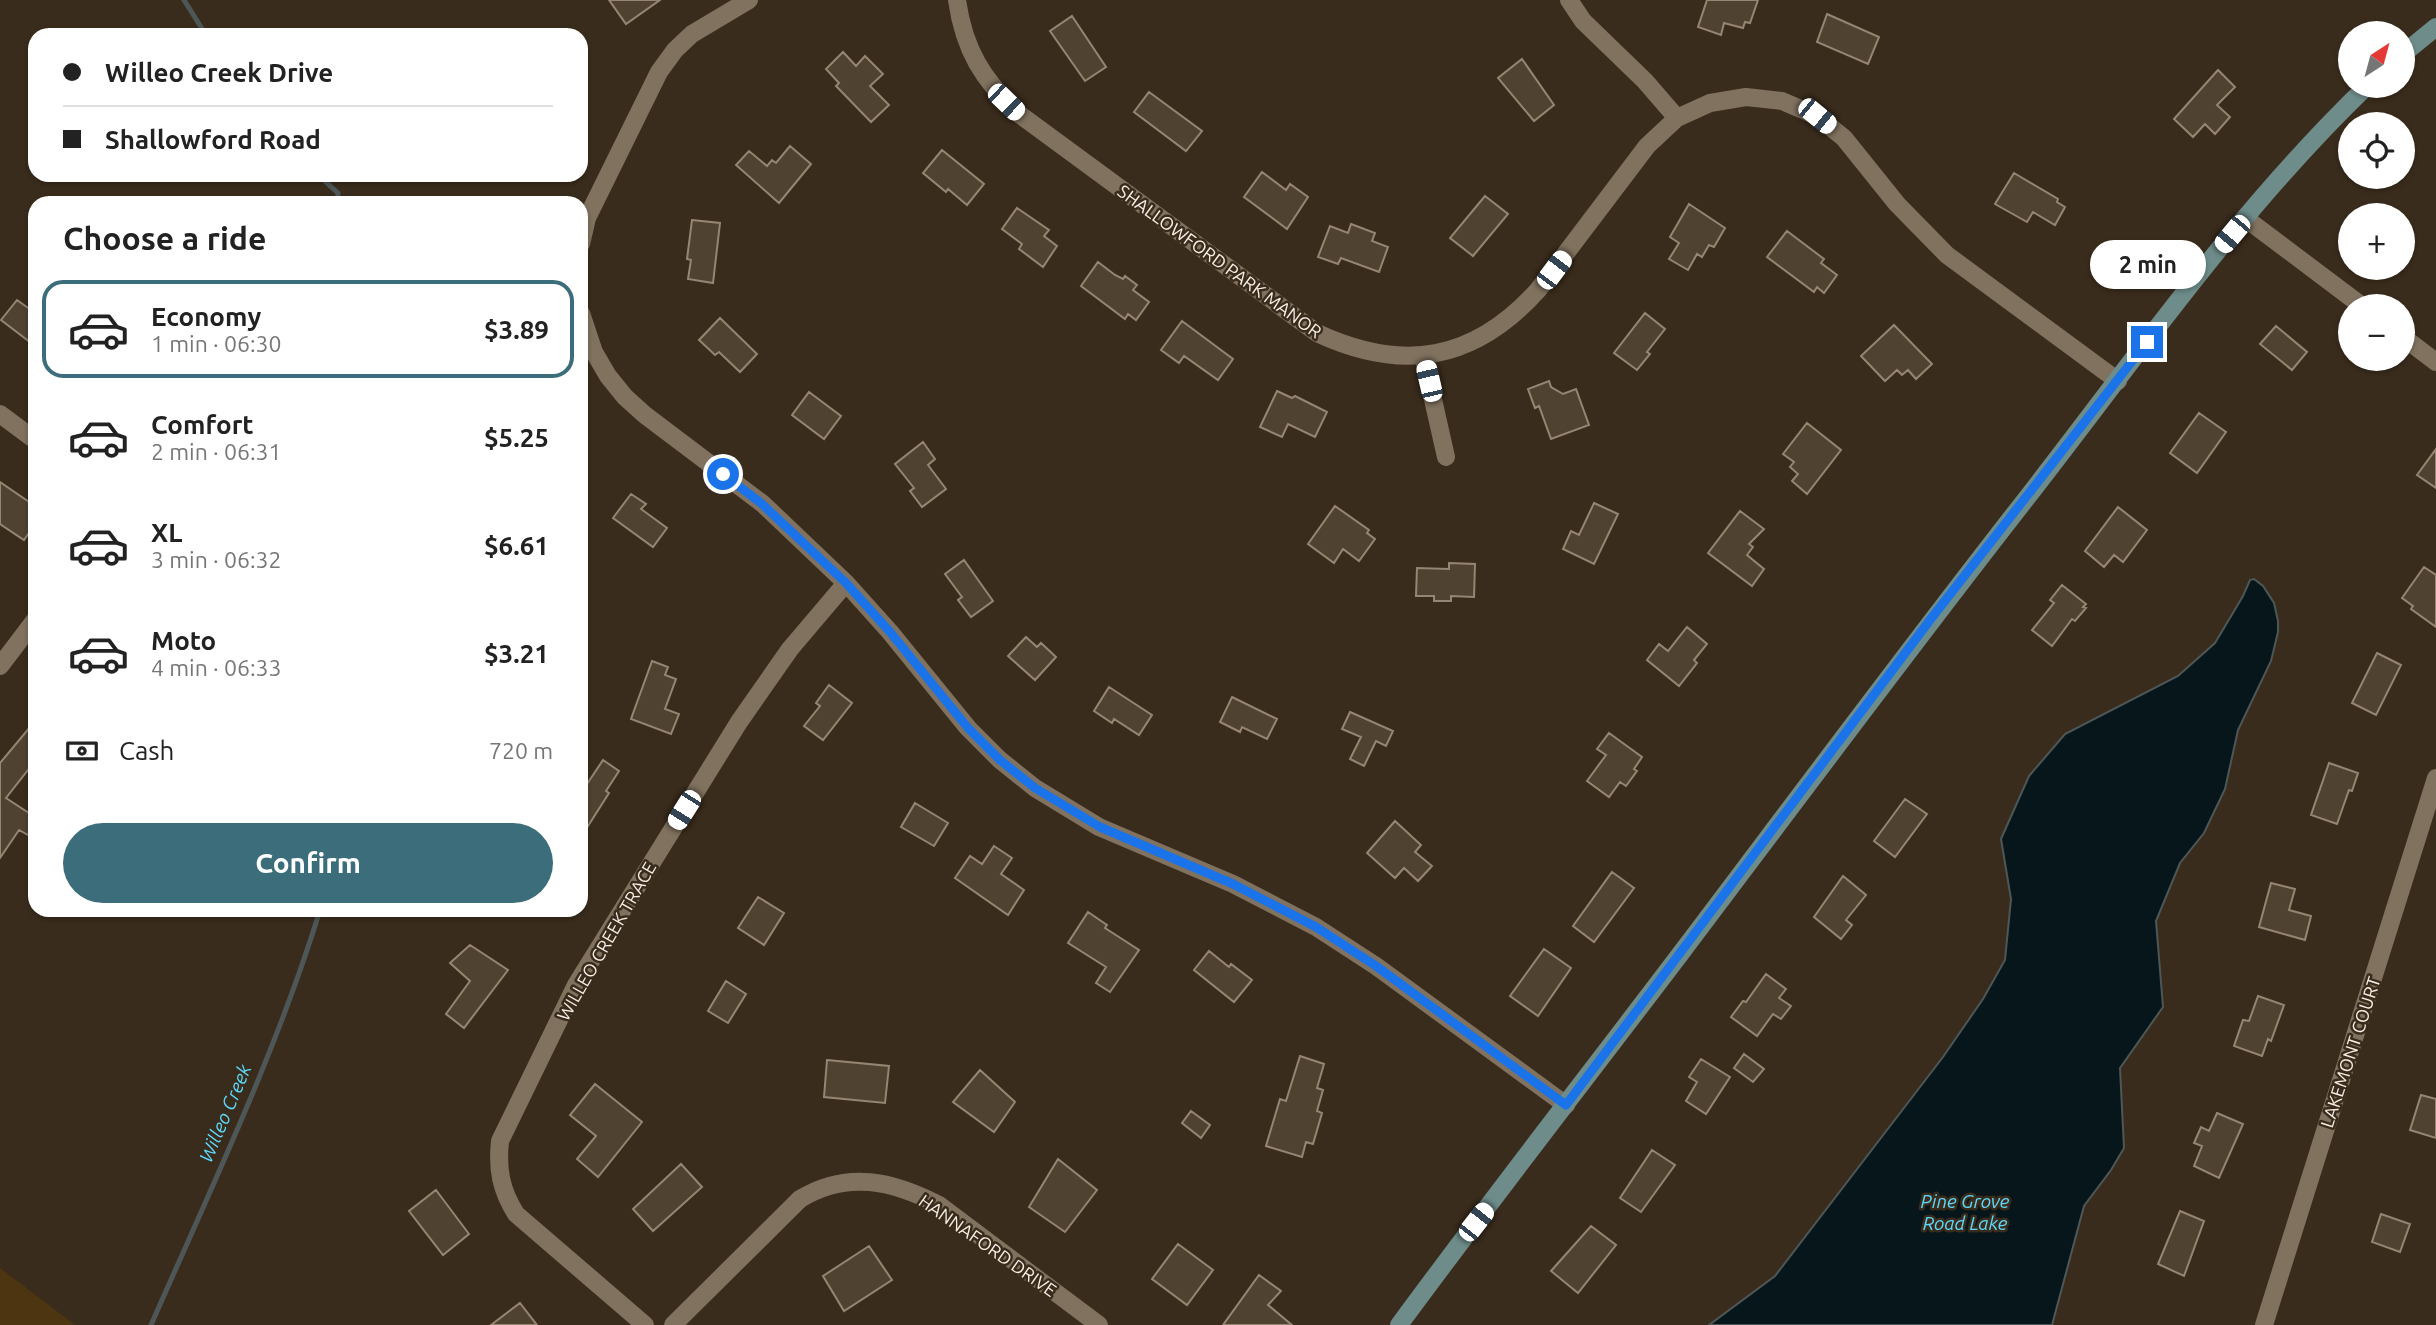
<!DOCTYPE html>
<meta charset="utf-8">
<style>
body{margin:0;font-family:Ubuntu,sans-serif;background:#f6f6f6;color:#222;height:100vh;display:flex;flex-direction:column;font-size:26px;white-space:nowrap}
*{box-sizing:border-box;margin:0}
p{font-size:23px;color:#767676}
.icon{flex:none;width:38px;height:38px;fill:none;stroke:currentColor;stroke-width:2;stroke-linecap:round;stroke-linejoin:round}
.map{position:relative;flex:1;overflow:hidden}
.sheet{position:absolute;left:28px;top:196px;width:560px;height:721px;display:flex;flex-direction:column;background:#fff;border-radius:21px;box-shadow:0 2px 5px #0004}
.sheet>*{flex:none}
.hud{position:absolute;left:28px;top:28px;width:560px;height:154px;border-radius:21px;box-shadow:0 2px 5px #0004;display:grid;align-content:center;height:154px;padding:0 35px;background:#fff}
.needle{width:46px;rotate:36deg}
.tools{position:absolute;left:2338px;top:21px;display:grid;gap:14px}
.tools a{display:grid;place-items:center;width:77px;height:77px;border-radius:50%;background:#fff;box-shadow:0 2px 5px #0004;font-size:35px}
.end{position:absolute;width:32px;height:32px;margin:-16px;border:9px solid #1a73e8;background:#fff;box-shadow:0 0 0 4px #fff}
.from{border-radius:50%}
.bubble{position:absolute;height:49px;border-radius:24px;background:#fff;box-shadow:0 2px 5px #0004;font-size:23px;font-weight:600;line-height:49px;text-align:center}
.car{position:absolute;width:21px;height:42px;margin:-21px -10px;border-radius:9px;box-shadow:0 0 5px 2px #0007;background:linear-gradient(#fff 24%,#345 0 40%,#fff 0 76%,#345 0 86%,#fff 0)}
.hud b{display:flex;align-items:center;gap:24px;height:66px;font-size:26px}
.hud b+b{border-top:2px solid #e0e0e0}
.hud i{width:18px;height:18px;background:#222}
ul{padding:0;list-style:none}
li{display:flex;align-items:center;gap:21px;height:98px;margin:0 14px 10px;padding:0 21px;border:4px solid transparent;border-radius:21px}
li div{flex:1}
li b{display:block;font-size:26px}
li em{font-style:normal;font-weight:600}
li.selected{border-color:#3c6d7b}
li>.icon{width:63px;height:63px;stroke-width:1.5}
h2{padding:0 35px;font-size:32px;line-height:84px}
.pay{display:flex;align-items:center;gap:18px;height:77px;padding:0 35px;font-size:26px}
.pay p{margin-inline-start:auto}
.action{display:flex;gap:14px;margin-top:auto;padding:14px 35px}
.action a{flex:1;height:80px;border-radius:42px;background:#3c6d7b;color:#fff;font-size:28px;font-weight:600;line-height:80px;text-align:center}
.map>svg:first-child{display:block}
</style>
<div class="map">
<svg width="2436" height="1325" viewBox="0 0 2436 1325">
<rect width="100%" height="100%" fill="#3a2c1c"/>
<!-- green -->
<path fill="#4e3512" d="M0,1268l75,57h-75z"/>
<!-- water -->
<path fill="#06161b" stroke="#4e5757" stroke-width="2" d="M2254,579l9,7 11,17 4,18v11l-7,29 -33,69 -13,59 -21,44 -24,30 -24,58 7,86 -43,61 4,80 -13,22 -27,36 -32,119h-343l66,-49 168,-219 40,-58 22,-39 6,-61 -10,-60 28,-63 36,-42 113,-58 37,-33 28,-47 7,-16z"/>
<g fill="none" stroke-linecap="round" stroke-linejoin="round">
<!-- stream -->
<path stroke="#4e5757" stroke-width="5" d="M184,0l22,35
M318,175l20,18 -1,10
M151,1325c60,-137 125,-272 169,-415"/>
</g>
<!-- building -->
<path fill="#504231" stroke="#958572" stroke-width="2" d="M609,0h51l-34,24z
M1707,0h51l-8,23 -5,-1 -2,6 -19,-5 -3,12 -23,-8z
M1827,14l52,23 -11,27 -51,-22z
M1072,16l34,51 -21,14 -35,-50z
M843,52l13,14 9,-10 18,18 -13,12 19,19 -18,17 -35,-36 3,-3 -13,-14z
M1522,59l32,46 -20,16 -36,-43z
M2218,70l17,17 -18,18 13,12 -15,17 -10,-10 -12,13 -19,-18z
M1149,92l53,39 -16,20 -52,-39z
M790,146l21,18 -32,39 -43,-38 13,-14 18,15 5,-6 4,3z
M942,150l42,34 -17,21 -19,-16 -2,3 -23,-19z
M1262,172l24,18 4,-6 18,13 -21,32 -43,-32z
M2014,173l44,26 -1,3 8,5 -10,18 -22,-13 -6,10 -32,-18z
M1485,196l23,18 -35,42 -23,-18z
M1689,204l36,24 -11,19 -5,-2 -7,12 -5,-3 -9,16 -19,-11 10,-16 -9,-6z
M1017,208l32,22 -5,6 13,10 -14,21 -24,-18 3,-5 -20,-15z
M692,220l28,3 -7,60 -25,-4 3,-19 -4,-1z
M1351,224l24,9 -3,8 16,6 -9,25 -38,-14 -3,6 -20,-7 12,-31 18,7z
M1787,231l37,28 -3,4 16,12 -13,18 -7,-6 -3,5 -47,-35z
M1098,262l17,13 8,4 2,-3 12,9 -4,5 16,12 -13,18 -8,-6 -3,5 -44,-33z
M17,300l18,13v33l-34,-26z
M1645,313l20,16 -18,23 3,2 -13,16 -23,-17z
M720,318l37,36 -17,18 -21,-20 -4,3 -16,-15z
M1182,321l51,38 -15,21 -34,-24 -5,7 -18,-13z
M1894,325l38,39 -16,15 -8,-9 -6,5 -5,-5 -12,11 -24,-25z
M2276,326l31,26 -15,18 -32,-26z
M1549,381l2,6 12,7 13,-5 13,36 -38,14 -12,-33 -4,2 -7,-19z
M1277,391l15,7 3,-2 32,16 -12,25 -27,-13 -6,13 -22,-10z
M809,392l32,24 -17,23 -32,-24z
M2199,413l27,19 -29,41 -27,-20z
M1807,423l34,27 -34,44 -15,-13 6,-7 -8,-7 4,-5 -11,-8z
M923,442l12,17 -7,6 18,24 -24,18 -12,-16 4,-3 -19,-24z
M2436,449v39l-19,-13z
M0,482l35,24v18l-11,16 -24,-16z
M631,494l15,10 -5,5 26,19 -14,19 -40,-29z
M1594,503l24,11 -24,50 -31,-15 8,-18 8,4z
M1335,506l34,24 -2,3 8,6 -16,22 -16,-12 -9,14 -26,-19z
M2118,507l29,23 -24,32 -9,-7 -10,12 -19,-16z
M1740,511l24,18 -15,15 4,3 -6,8 17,14 -12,17 -44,-33z
M964,560l29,41 -22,16 -13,-17 4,-3 -17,-23z
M1449,563l26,1 -1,33 -23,-1v5h-17v-5h-18l1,-28 32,1z
M2424,567l12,8v52l-25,-18 2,-3 -11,-8z
M2062,585l24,19 -3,3 3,1 -11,13 -3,-2 -20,27 -20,-16 22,-27 -4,-3z
M1687,627l20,17 -13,16 3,3 -18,23 -32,-26 12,-16 9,7z
M1026,637l11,10 4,-4 15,14 -21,23 -27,-24z
M2377,653l24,12 -25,50 -24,-12z
M652,661l16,6 -3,8 11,4 -11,30 14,5 -8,20 -40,-15z
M829,685l23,18 -29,37 -19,-14 16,-20 -4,-3z
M1109,687l43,28 -13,20 -25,-16 -2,4 -18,-12z
M1232,697l45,22 -10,20 -25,-12 -2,5 -20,-10z
M1350,712l43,19 -7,15 -10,-5 -12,25 -14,-7 11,-22 -19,-8z
M35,721v40l-29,37 29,19v8l-7,10 -9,-5 -19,28v-95z
M1609,733l33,24 -8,12 3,2 -11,15 -6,-4 -11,15 -22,-16 19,-26 -9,-6z
M603,760l16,11 -13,20 3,2 -28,44v-44z
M2329,763l29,10 -6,18 -3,-1 -12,34 -26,-9z
M1905,799l22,15 -32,43 -21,-16z
M915,803l33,20 -14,23 -33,-19z
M1395,821l26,24 -6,7 17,14 -14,15 -14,-13 -9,10 -28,-25z
M994,846l18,12 -11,16 23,16 -16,25 -53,-37 15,-22 12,8z
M1612,872l22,16 -40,54 -21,-16z
M1843,876l23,19 -20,25 6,5 -11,14 -27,-22z
M2271,883l24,6 -6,21 22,6 -6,24 -46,-13z
M758,897l26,16 -20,32 -26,-17z
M1088,912l19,13 -2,3 34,22 -29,42 -14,-9 10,-16 -38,-24z
M470,945l38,25 -44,58 -18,-14 24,-33 -20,-18z
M1544,949l27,19 -33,48 -28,-20z
M1209,951l20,16 2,-3 21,16 -18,22 -40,-32z
M1766,974l20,15 -7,9 12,8 -10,13 -8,-5 -16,22 -26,-19 12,-16 3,1z
M726,981l20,13 -18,29 -20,-12z
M2258,996l26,9 -13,36 -3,-2 -6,17 -28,-10 9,-26 6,1z
M1744,1054l20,15 -11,13 -19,-14z
M1300,1056l24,8 -7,24 6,2 -6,21 5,2 -9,31 -7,-2 -4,15 -36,-11 14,-47 6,2z
M1701,1059l29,18 -24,37 -20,-13 11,-19 -8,-5z
M827,1060l62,6 -4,37 -61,-6z
M980,1070l35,32 -21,30 -41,-30z
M595,1084l47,38 -44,55 -21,-18 19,-23 -26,-21z
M2421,1095l15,4v39l-26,-8z
M1191,1111l19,14 -9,13 -19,-15z
M2217,1113l26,11 -24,54 -25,-12 8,-20 -8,-3 7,-16 8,4z
M1652,1150l23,15 -34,47 -21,-14z
M1058,1159l39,31 -32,42 -36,-25z
M681,1164l21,23 -49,44 -20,-22z
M436,1190l33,44 -26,21 -34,-44z
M2180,1211l24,10 -20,55 -26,-12z
M2381,1214l29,10 -10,28 -28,-10z
M1591,1226l25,19 -38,48 -27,-22z
M1178,1244l35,26 -26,35 -35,-26z
M869,1246l23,34 -48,31 -21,-35z
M1259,1275l22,16 -13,14 24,20h-69z
M520,1303l17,22h-46z"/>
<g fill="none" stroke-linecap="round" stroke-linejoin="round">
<!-- street -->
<path stroke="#81725f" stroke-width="18" d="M957,0c7,50 26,80 62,114l298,219c86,40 157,28 221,-43l109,-144 30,-28 33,-15 36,-6 36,4 35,15 27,22 53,66 50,51 171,126
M1569,0l14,21 62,60 32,37
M2245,218l117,88
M581,244l6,-26 72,-146 16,-22 17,-16 57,-34
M581,313l13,39 14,24 17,21 20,18 118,89 83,79 44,49 78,96 32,32 35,28 64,39 134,57 83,43 60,39 190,139
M2403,337l33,25
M1423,355l23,102
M0,414l35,26
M0,666l35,-46
M645,1325l-129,-111c-15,-24 -19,-44 -16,-73l76,-156 163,-263 51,-73 56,-66
M673,1325l127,-126c47,-29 93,-18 139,6l160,120
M2264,1325l172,-547"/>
<!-- secondary -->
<path stroke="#6d8c8a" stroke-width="18" d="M2403,54l33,-27
M1399,1325c92,-125 188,-248 282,-372 111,-147 221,-295 334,-440 114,-145 219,-299 352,-427"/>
</g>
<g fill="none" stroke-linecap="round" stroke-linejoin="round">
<!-- route -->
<path stroke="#1a73e8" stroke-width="9" d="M723,474l39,30 84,79 44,49 78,96 32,32 35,28 65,39 133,57 83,43 60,39 190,139 364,-485 217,-278"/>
</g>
<g text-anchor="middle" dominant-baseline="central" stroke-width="5" stroke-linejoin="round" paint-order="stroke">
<!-- street labels -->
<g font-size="18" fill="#f7eee4" stroke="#3a2c1c">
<text transform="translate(1220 261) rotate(36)">SHALLOWFORD PARK MANOR</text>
<text transform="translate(606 941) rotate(-60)">WILLEO CREEK TRACE</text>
<text transform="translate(2350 1052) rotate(-72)">LAKEMONT COURT</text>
<text transform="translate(988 1245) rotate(35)">HANNAFORD DRIVE</text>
</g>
<!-- water labels -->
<g font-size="19" font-style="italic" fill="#5cdafd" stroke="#3a2c1c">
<text transform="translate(225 1113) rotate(-67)">Willeo Creek</text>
<text x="1965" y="1201">Pine Grove<tspan x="1965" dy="22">Road Lake</tspan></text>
</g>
</g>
</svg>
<div class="tools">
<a><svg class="needle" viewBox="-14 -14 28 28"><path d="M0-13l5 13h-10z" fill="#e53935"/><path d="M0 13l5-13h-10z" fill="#767676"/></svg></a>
<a><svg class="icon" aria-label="locate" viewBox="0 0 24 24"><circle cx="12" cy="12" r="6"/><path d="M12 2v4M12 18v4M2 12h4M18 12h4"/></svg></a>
<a>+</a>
<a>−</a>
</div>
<i class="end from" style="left:723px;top:474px"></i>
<i class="end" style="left:2147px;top:342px"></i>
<div class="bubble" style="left:2090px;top:240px;width:116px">2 min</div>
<i class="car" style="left:1006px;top:102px;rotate:134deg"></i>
<i class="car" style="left:1817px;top:116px;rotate:129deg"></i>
<i class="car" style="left:2232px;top:234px;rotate:220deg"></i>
<i class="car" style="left:1554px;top:270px;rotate:37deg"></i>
<i class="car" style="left:1429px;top:381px;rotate:347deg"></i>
<i class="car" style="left:684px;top:810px;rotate:212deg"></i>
<i class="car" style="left:1476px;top:1222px;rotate:38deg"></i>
<div class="hud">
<b><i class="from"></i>Willeo Creek Drive</b>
<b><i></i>Shallowford Road</b>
</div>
<section class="sheet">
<h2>Choose a ride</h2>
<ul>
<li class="selected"><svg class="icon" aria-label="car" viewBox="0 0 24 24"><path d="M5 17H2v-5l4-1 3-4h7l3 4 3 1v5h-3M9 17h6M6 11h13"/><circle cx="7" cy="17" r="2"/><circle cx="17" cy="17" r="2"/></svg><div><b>Economy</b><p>1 min · 06:30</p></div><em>$3.89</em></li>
<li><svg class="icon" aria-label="car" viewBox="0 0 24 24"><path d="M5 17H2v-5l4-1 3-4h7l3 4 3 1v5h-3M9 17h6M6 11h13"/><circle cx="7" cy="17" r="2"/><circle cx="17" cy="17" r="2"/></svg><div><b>Comfort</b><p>2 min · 06:31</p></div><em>$5.25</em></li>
<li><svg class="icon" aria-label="car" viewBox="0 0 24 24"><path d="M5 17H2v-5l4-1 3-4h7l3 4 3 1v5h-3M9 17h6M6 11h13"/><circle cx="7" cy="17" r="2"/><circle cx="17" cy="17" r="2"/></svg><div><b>XL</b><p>3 min · 06:32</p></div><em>$6.61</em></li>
<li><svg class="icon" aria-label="car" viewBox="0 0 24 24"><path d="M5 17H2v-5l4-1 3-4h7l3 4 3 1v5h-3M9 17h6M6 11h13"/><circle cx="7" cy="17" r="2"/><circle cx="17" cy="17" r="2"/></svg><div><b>Moto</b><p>4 min · 06:33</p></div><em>$3.21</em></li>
</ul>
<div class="pay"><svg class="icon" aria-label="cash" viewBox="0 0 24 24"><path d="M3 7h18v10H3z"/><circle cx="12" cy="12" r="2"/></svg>Cash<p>720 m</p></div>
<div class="action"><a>Confirm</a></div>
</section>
</div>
